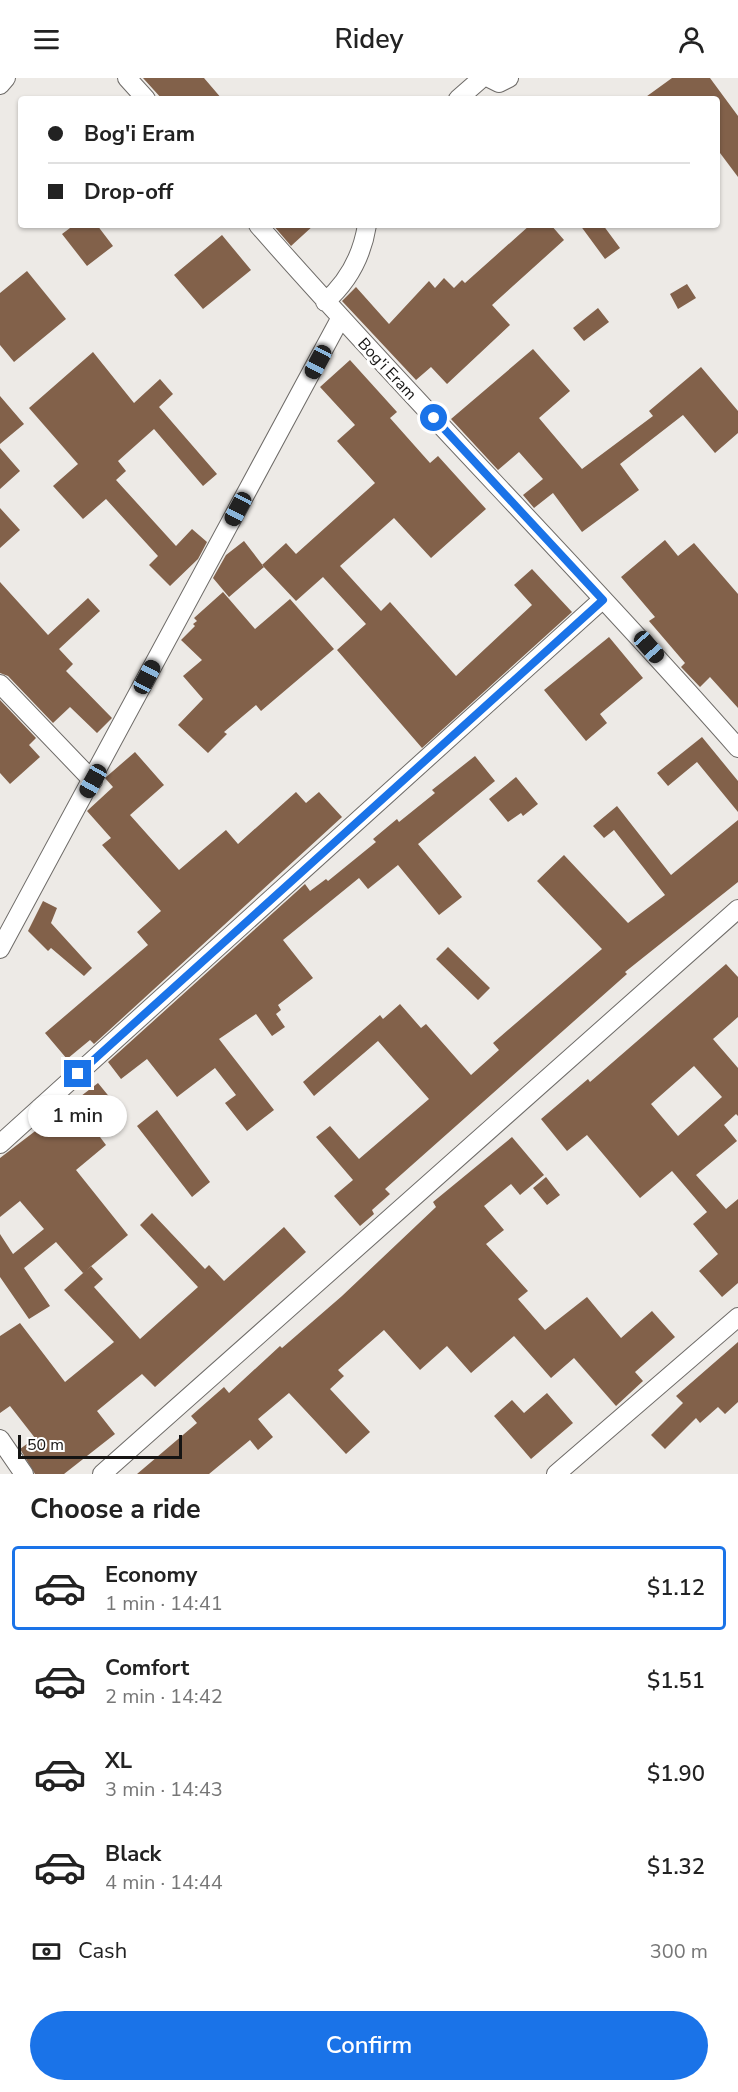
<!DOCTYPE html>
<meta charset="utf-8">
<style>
body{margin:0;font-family:"Nunito Sans",sans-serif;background:#f2f2f2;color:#222;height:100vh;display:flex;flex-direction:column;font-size:22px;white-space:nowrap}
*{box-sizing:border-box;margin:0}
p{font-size:20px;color:#767676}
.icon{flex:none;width:33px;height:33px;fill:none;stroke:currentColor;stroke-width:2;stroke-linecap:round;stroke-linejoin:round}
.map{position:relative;height:1396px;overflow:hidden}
.details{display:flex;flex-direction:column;background:#fff;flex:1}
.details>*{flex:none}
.guide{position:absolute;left:18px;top:18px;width:702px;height:132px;border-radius:6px;box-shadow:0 2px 4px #0004;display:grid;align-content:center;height:132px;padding:0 30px;background:#fff}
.scale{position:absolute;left:18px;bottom:15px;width:164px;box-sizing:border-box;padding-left:6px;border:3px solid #151413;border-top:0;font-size:16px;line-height:21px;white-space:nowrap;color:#151413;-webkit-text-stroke:4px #fff;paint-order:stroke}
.end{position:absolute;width:27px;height:27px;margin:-14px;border:8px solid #1a73e8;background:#fff;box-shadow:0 0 0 3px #fff}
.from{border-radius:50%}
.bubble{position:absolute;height:42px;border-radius:21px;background:#fff;box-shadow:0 2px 4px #0004;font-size:20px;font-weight:600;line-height:42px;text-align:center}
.car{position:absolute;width:18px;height:36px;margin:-18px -9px;border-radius:8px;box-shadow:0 0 4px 2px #0007;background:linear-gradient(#222 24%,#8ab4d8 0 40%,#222 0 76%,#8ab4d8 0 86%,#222 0)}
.guide b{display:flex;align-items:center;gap:21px;height:57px;font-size:22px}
.guide b+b{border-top:2px solid #e0e0e0}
.guide i{width:15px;height:15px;background:#222}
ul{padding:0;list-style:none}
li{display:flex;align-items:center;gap:18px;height:84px;margin:0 12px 9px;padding:0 18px;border:3px solid transparent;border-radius:6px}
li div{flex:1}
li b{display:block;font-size:22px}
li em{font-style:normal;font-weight:600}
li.current{border-color:#1a73e8}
li>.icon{width:54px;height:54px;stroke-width:1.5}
h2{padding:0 30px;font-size:27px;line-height:72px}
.pay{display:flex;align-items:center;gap:15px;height:66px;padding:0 30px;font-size:22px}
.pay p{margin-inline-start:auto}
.action{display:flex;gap:12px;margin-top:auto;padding:12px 30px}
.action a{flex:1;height:69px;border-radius:36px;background:#1a73e8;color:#fff;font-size:24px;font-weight:600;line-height:69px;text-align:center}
header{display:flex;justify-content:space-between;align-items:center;height:78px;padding:0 30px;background:#fff;font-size:27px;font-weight:600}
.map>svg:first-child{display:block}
</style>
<header><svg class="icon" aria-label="menu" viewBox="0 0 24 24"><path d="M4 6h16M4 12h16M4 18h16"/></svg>Ridey<svg class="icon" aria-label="person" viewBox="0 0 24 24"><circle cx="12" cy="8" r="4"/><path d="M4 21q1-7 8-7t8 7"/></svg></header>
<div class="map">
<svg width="738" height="1396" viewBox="0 0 738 1396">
<rect width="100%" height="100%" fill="#edeae6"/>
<!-- building -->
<path fill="#82614a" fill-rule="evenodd" d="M143,0h61l18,21h-60z
M672,0h38l28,38v61l-21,-28v-50h-74z
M74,147h23l16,21 -26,20 -25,-32z
M273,147h41l-23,21z
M530,147h21l13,15 -72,65 18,20 -63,59 -16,-17 -15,13 -74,-79 14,-14 33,37 40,-43 6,7 9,-10 10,10 8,-8 3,3z
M580,147h23l17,23 -15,11z
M222,157l29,35 -48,39 -29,-34z
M27,193l39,48 -52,43 -14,-17v-52z
M687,206l9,14 -18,11 -8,-15z
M598,230l11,14 -25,19 -11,-13z
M533,271l37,42 -31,27 43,51 71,-53 -4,-5 52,-44 37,44v22l-23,20 -32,-38 -63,49 19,26 -57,42 -29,-39 -19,15 -11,-13 20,-16 -24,-27 -21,18 -47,-51z
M93,274l41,51 26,-24 13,15 -14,13 58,67 -14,12 -49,-57 -36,32 8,10 -10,9 60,66 16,-17 15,13 -9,17 -28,27 -21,-21 9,-9 -52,-57 -23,20 -30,-33 25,-22 -49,-56z
M350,282l47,52 -7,6 40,45 8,-7 48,53 -55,49 -37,-40 -54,48 41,45 9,-9 66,74 76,-71 -18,-20 18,-16 40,43 -150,136 -85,-98 29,-26 -43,-47 -27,24 -34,-36 24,-22 10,11 79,-71 -38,-42 18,-16 -35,-38z
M0,318l24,28 -24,20z
M0,370l20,23 -20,18z
M0,430l20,22 -20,18z
M665,462l13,16 16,-13 44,51v114l-28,-31 -10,10 -19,-20 4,-4 -36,-42 6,-4 -34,-40z
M244,463l20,26 -35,30 -16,-19 13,-23z
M0,504l48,53 40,-37 12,13 -41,38 14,15 -7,7 46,47 -15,15 -27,-26 -17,16 -45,-47 -8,-3z
M223,514l32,37 35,-30 44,50 -73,62 -5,-6 -32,27 3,2 -19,19 -30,-28 25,-26 -20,-23 19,-16 -21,-20 14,-14 -2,-2 4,-3 -3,-3z
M609,559l34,41 -43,36 7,9 -21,18 -42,-51z
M0,622l36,38 -7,7 11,12 -30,27 -10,-11z
M702,659l36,44v31l-41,-50 -29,24 -11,-13z
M135,674l29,33 -34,30 49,55 47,-40 12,14 58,-52 10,11 13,-11 23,25 -248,227 -4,-4 -23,19 -22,-26 103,-88 -11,-13 24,-21 -59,-66 9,-7 -24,-27 26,-24 -8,-9z
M475,678l20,25 -77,63 44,53 -23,18 -41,-50 -30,24 -9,-11 -76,62 30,38 -35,27 3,5 -5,4 9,13 -13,9 -16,-22 -37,25 55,71 -27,21 -22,-28 11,-8 -21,-27 -38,29 -30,-38 -26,20 -13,-17 197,-178 5,7 16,-12 2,2 48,-39 -3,-3 24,-20 2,3 36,-29 -3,-3z
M516,699l22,27 -15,12 -2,-3 -13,9 -19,-23z
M617,728l54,69 67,-55v62l-113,90 2,2 -242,215 5,5 -18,16 2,4 -14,12 -26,-30 19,-16 -37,-43 14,-11 29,33 70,-60 -51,-58 -64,55 -11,-14 77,-67 3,4 17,-15 21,24 5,-4 45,51 28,-25 -6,-7 109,-94 -65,-68 27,-26 64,68 37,-28 -51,-65 -10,8 -11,-12z
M43,823l14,7 -6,15 41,45 -8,8 -33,-28 -3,3 -20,-20z
M448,869l42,41 -12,12 -42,-41z
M726,886l12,13v40l-25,22 25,29v48l-2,-2 -12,11 13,16 -41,34 30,34 12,-10v84l-16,14 -23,-26 19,-17 -25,-30 14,-12 -35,-41 -32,27 -53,-63 -20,16 -26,-32 47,-40 2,3zM694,988l28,31 -44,39 -27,-32z
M98,1005l27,33 -25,21 6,8 -30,25 52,65 -45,38 -27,-31 -32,26 26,38 -21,13 -29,-42v-43l13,20 31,-25 -24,-28 -20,16v-59z
M157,1032l53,72 -18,15 -55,-71z
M512,1059l32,38 -24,20 -9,-11 -27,22 20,24 -18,14 42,47 -10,8 27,31 42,-33 34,41 31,-27 23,26 -40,35 8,9 -27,25 -42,-48 -23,20 -37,-42 -43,37 -24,-27 -27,24 -36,-40 -46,40 6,6 -14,13 40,43 -24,22 -57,-61 -31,26 15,18 -15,13 -8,-10 -41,34h-72l60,-51 -6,-7 33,-29 5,6 51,-47 2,2 60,-52 94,-89 -3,-5z
M546,1099l14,18 -13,10 -14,-17z
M152,1135l53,56 4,-4 15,16 60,-54 22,25 -151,135 -13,-13 -45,37 18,23 -51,40h-29l-15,-25 15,-11 -25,-32 -10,7v-77l20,-13 45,59 49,-40 -50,-52 27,-24 12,13 -9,8 46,52 58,-52 -58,-62z
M738,1264v60l-13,12 -7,-7 -18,16 -4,-5 -31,31 -14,-14 32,-32 -7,-7z
M547,1315l26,30 -42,36 -37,-43 18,-16 12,13z"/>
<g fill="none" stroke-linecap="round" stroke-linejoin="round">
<!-- minor casing -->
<g stroke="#6e6b68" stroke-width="20">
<path id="minor" d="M127,0l19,21
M489,0l10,5 10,-5
M0,7l6,-7
M458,21l24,-21
M258,147c156,178 324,345 480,523
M325,224c24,-21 37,-46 42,-77
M0,606l93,97
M0,871l340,-630
M0,1066l603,-545
M0,1361l24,35
M102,1396l636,-565
M556,1396l182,-157"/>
</g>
<!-- minor -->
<use href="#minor" stroke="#fff" stroke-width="18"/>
</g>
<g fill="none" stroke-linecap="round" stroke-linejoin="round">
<!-- route -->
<path stroke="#1a73e8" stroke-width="8" d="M78,996l525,-474 -169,-182"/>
</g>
<g text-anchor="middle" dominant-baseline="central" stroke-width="6" stroke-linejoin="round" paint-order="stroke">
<!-- street labels -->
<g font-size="16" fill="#151413" stroke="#fff">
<text transform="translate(387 291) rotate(47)">Bog'i Eram</text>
</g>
</g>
</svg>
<div class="scale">50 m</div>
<i class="end from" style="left:434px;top:340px"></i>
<i class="end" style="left:78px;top:996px"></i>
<div class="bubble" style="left:28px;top:1017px;width:99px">1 min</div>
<i class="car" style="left:318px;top:284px;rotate:208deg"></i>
<i class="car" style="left:238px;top:431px;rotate:208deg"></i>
<i class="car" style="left:649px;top:569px;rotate:139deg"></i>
<i class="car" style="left:147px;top:599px;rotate:28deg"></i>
<i class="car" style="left:93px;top:703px;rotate:209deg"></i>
<div class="guide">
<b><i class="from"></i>Bog'i Eram</b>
<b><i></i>Drop-off</b>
</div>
</div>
<section class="details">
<h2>Choose a ride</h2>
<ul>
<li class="current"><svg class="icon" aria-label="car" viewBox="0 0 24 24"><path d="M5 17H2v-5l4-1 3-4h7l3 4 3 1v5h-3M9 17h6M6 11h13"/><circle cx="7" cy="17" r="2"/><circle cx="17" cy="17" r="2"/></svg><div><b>Economy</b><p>1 min · 14:41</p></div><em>$1.12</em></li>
<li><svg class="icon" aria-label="car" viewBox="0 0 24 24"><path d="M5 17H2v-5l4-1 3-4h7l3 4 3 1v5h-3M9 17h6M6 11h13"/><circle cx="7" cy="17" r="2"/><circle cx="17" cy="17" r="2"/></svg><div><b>Comfort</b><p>2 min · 14:42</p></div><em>$1.51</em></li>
<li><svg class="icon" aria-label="car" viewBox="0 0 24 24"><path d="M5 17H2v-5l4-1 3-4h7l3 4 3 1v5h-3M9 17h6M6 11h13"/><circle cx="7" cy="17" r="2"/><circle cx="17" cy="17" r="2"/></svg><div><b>XL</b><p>3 min · 14:43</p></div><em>$1.90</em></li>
<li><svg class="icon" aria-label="car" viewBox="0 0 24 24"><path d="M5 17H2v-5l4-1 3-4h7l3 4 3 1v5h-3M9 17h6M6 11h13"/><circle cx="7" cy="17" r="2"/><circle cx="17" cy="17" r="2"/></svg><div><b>Black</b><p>4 min · 14:44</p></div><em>$1.32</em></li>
</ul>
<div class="pay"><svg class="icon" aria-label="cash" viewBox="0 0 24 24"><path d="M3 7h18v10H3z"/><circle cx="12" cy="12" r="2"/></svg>Cash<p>300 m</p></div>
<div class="action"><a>Confirm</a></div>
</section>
